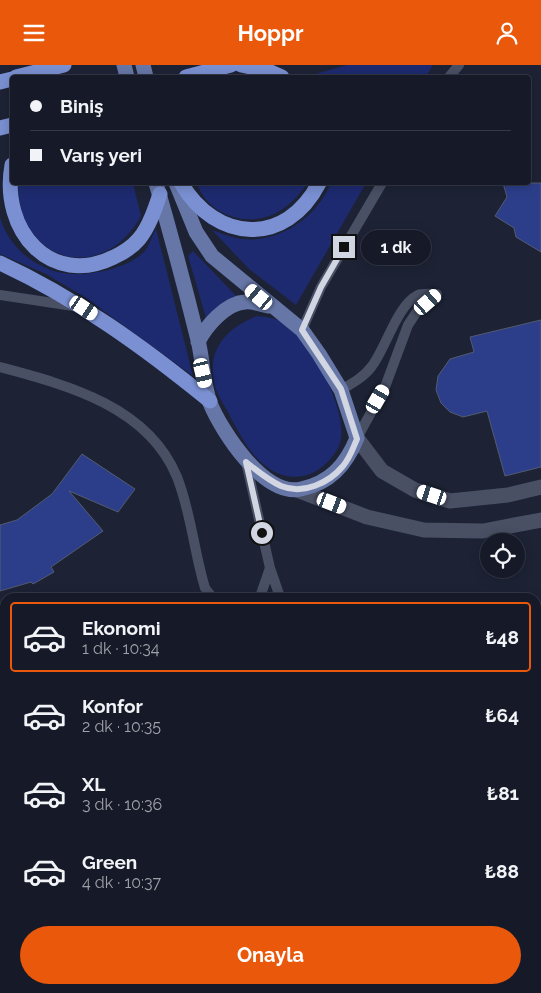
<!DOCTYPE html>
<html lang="tr">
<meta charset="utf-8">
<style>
body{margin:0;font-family:Raleway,sans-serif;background:#1f2330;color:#f1f3f6;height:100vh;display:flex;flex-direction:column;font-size:19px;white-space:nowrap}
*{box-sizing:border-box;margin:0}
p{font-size:16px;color:#9ea1a8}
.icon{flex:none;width:28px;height:28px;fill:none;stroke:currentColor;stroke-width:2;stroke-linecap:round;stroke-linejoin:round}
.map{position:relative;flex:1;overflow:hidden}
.drawer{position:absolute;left:0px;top:528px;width:541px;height:401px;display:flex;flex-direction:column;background:#161a28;border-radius:15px 15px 0 0;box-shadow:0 2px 12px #0003,0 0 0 1px #353845}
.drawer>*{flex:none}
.hud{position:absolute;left:10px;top:10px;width:521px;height:110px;border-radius:5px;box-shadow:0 2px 12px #0003,0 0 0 1px #353845;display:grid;align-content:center;height:110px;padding:0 20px;background:#161a28}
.tools{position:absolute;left:480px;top:468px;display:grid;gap:10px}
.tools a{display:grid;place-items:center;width:45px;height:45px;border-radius:50%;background:#161a28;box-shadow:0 2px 12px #0003,0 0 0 1px #353845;font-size:25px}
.end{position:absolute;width:22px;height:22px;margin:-11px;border:6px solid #d1d6e2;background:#111;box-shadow:0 0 0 2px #111}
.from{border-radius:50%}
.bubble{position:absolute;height:35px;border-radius:18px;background:#161a28;box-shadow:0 2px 12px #0003,0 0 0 1px #353845;font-size:16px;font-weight:700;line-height:35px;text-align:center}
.car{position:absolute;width:15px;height:30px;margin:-15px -8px;border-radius:6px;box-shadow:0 0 4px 1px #0007;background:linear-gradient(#fff 24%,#345 0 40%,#fff 0 76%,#345 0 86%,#fff 0)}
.hud b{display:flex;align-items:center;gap:18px;height:48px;font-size:19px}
.hud b+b{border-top:1px solid #353845}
.hud i{width:12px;height:12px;background:#f1f3f6}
ul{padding:9px 0 0;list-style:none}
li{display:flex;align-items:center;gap:15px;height:70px;margin:0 10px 8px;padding:0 10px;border:2px solid transparent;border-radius:5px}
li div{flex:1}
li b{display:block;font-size:19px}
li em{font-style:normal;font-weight:700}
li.selected{border-color:#ea580c}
li>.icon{width:45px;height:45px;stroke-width:1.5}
.cta{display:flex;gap:10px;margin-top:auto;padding:10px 20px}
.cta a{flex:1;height:58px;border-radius:30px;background:#ea580c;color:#fff;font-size:20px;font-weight:700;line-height:58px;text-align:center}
header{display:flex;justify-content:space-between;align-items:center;height:65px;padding:0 20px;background:#ea580c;color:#fff;font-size:22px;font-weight:700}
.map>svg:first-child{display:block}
</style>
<header><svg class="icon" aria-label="menu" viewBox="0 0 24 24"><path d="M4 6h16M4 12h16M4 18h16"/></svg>Hoppr<svg class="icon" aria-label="person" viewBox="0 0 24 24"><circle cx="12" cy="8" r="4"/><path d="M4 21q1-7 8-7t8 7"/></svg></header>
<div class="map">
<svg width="541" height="928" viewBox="0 0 541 928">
<rect width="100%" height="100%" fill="#1d2335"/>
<!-- green -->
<path fill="#1d2a6f" d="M347,0h86l-7,12h-121z
M18,118h115l8,33c-38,69 -123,48 -123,-33z
M197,118h111c-10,13 -19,24 -34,31 -30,14 -68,-1 -77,-31z
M331,118h35l-70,122 -47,-36 -37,-39c9,3 20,8 30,9 38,4 75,-22 89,-56z
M0,152c6,23 25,43 48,52 26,11 74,3 95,-16 6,-6 9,-17 13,-24l37,147 -107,-78 -40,-24 -46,-20z
M193,186l49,51 -35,19 -19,-65z
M257,251c11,1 19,2 29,8 25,17 68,95 52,124 -20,35 -57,39 -84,7 -9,-10 -15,-23 -22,-35 -5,-12 -16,-25 -18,-38 -7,-34 14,-55 43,-66z"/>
<!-- water -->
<path fill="#040339" d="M5,685v239h448l2,4h-455v-242z"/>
<!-- building -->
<path fill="#2c3e89" stroke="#535b70" d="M503,118h38v69l-25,-15 -2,-9 -19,-12 12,-19z
M541,255v147l-36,9 -18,-65 -24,6 -13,-5 -9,-9 -5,-13 2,-14 12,-17 24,-7 -4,-15z
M82,389l53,35 -17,23 -49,-21 34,40 -52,36 3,5 -21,12 -2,-2 -31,9v-66l17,-5 35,-26z"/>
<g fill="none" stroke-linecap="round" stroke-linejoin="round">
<!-- lane -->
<path stroke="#495064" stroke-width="10" d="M449,12l10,-12
M0,230l73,11
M302,265l19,-43 61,-104
M0,302c67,18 148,39 177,110 14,35 17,75 28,111l7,9
M341,325c12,-7 23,-13 31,-24 14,-18 25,-61 46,-71 5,-2 14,-1 19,-1
M357,373l28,-51 23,-62 10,-15 19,-16
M246,397l24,106 -10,29
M270,503l10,29
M501,924l2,4"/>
<!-- street -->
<path stroke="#495064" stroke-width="15" d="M0,664l5,-1"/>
<!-- secondary -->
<path stroke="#495064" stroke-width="15" d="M357,373l25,33 33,19 35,11 58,-6 33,-8
M297,425l70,27 57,13 59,1 58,-11"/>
<!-- primary -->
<path stroke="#6676a6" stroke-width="15" d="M124,0l3,12
M143,0l3,12
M156,118c15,52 29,104 42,157 5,21 5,43 12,63 12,29 54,94 91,86 29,-6 45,-24 56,-51l-16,-48 -22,-36 -17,-24 -90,-74 -16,-24 -20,-49
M198,277c8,-16 28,-39 47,-40 7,-1 17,3 24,4"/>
<!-- highway -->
<path stroke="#7a90d2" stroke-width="15" d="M241,0l25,5 16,7
M16,12l48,-12
M186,12l45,-12
M0,17l12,-3
M0,63l12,-3
M12,100c-12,66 39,123 102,92 9,-4 19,-11 25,-18 10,-12 16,-30 21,-45
M181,118c35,60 105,64 138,0
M0,198c76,35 145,85 210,138"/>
</g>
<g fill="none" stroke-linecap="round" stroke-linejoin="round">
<!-- route -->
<path stroke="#d1d6e2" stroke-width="6" d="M262,468l-16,-71c11,9 22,18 35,24 22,9 48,-3 62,-20 7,-8 10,-18 14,-27l-16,-50 -39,-59 19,-43 23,-40"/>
</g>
</svg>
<div class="tools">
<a><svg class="icon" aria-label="locate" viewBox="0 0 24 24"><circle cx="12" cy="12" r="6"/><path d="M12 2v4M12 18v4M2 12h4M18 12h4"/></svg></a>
</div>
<i class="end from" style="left:262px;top:468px"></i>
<i class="end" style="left:344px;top:182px"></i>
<div class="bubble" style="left:361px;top:165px;width:70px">1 dk</div>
<i class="car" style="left:259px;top:232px;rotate:310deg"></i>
<i class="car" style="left:428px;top:237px;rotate:49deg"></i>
<i class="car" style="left:84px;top:243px;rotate:124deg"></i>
<i class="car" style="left:203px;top:308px;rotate:167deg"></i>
<i class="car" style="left:378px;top:334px;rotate:30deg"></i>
<i class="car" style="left:432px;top:430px;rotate:288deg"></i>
<i class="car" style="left:332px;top:438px;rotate:111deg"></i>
<div class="hud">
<b><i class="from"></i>Biniş</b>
<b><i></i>Varış yeri</b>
</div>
<section class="drawer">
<ul>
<li class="selected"><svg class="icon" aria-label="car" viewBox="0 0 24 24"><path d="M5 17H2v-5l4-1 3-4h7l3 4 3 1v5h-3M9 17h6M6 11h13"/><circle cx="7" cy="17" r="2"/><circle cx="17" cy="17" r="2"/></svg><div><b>Ekonomi</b><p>1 dk · 10:34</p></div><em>₺48</em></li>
<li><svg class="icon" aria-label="car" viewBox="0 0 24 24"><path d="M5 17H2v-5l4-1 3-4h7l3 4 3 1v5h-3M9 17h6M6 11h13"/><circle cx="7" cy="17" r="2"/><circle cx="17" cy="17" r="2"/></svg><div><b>Konfor</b><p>2 dk · 10:35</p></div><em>₺64</em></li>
<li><svg class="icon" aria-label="car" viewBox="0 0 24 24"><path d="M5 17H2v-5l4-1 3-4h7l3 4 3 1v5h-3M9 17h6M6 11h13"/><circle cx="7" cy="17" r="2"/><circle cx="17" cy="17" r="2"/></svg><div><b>XL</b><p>3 dk · 10:36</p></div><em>₺81</em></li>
<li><svg class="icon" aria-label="car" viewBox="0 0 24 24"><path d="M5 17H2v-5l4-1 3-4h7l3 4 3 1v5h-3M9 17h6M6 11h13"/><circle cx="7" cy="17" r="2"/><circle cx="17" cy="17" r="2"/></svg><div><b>Green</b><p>4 dk · 10:37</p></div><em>₺88</em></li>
</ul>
<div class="cta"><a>Onayla</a></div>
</section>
</div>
